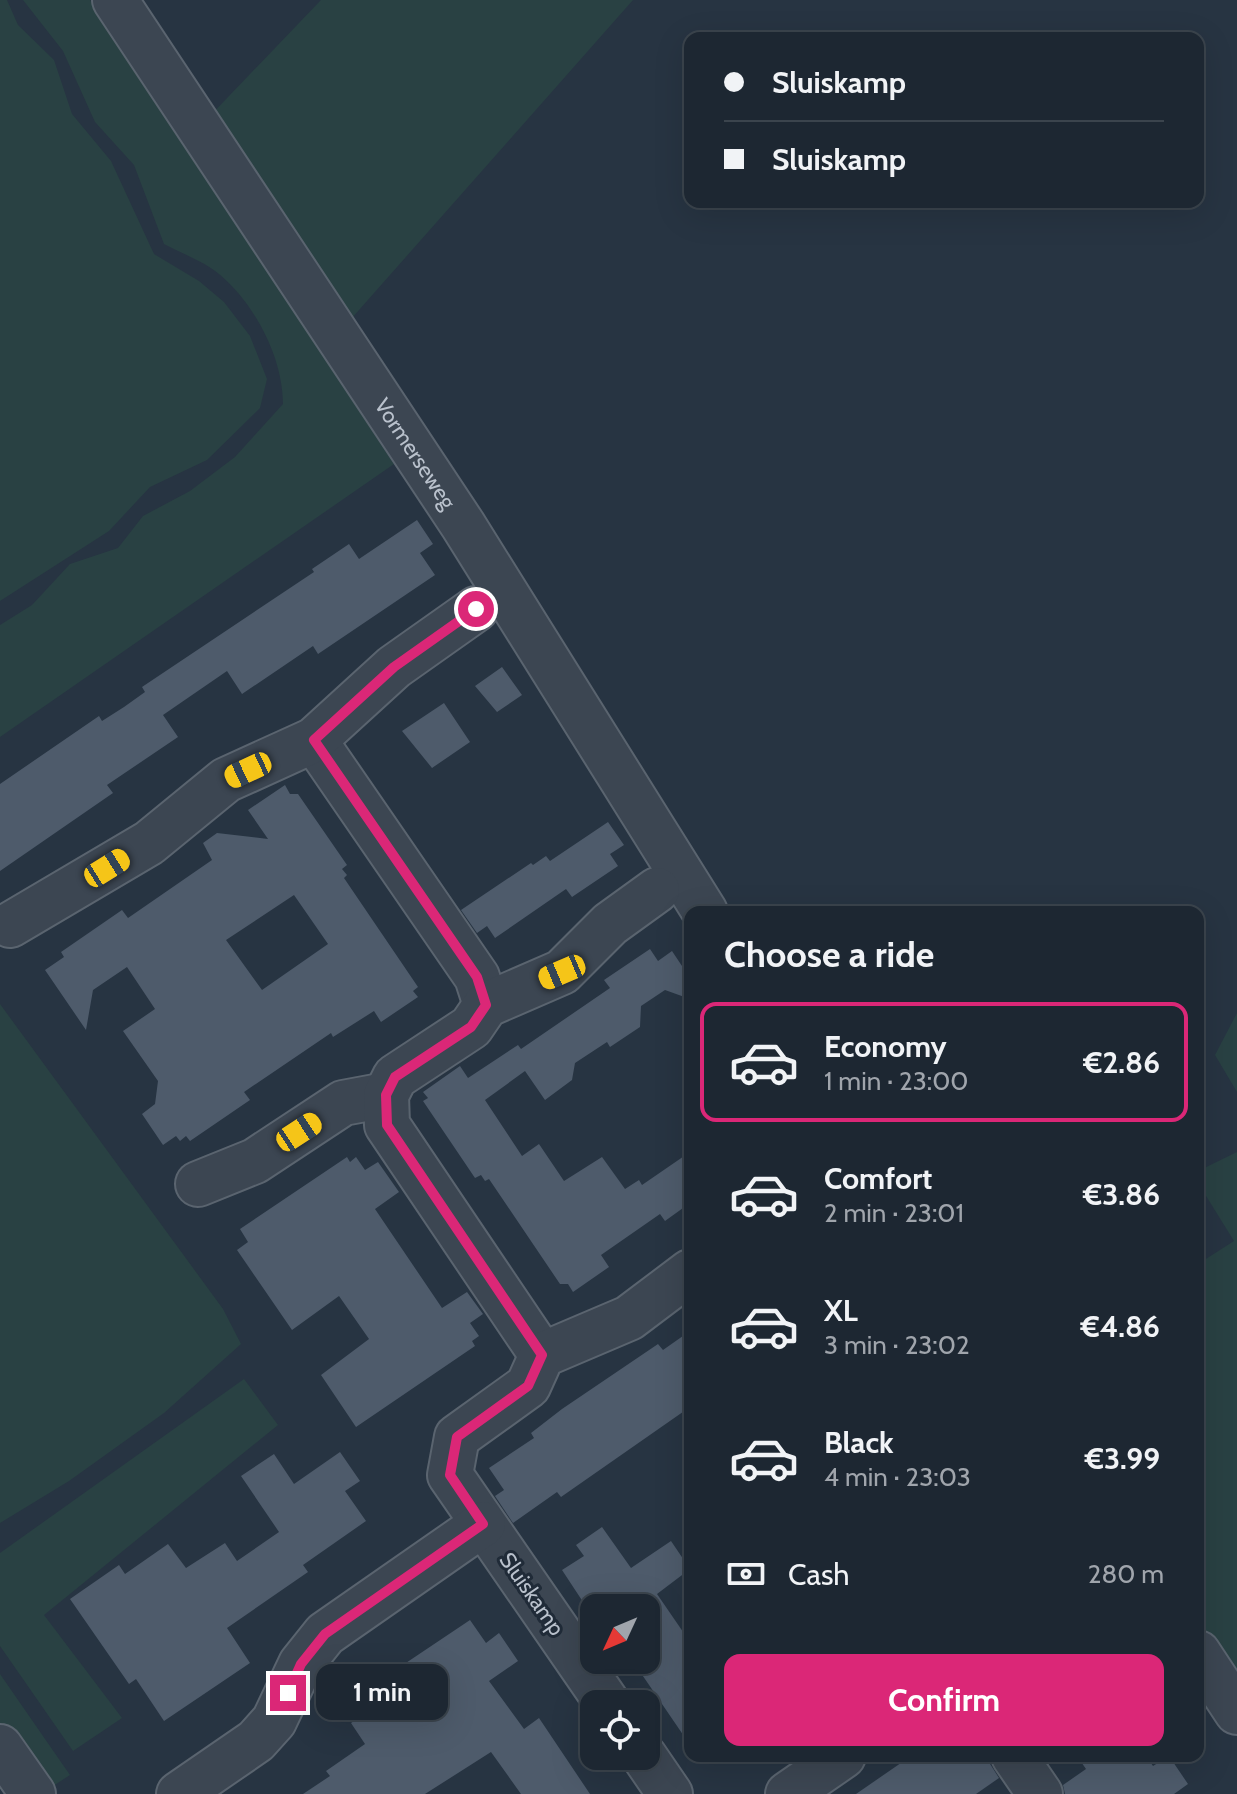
<!DOCTYPE html>
<meta charset="utf-8">
<style>
body{margin:0;font-family:Cabin,sans-serif;background:#2a333e;color:#f1f3f6;height:100vh;display:flex;flex-direction:column;font-size:30px;white-space:nowrap}
*{box-sizing:border-box;margin:0}
p{font-size:26px;color:#a0a5ac}
.icon{flex:none;width:44px;height:44px;fill:none;stroke:currentColor;stroke-width:2;stroke-linecap:round;stroke-linejoin:round}
.map{position:relative;flex:1;overflow:hidden}
.side{position:absolute;left:684px;top:906px;width:520px;height:856px;display:flex;flex-direction:column;background:#1d2732;border-radius:16px;box-shadow:0 8px 32px #0002,0 0 0 2px #3b444d}
.side>*{flex:none}
.guide{position:absolute;left:684px;top:32px;width:520px;height:176px;border-radius:16px;box-shadow:0 8px 32px #0002,0 0 0 2px #3b444d;display:grid;align-content:center;height:176px;padding:0 40px;background:#1d2732}
.needle{width:52px;rotate:226deg}
.fabs{position:absolute;left:580px;top:1594px;display:grid;gap:16px}
.fabs a{display:grid;place-items:center;width:80px;height:80px;border-radius:16px;background:#1d2732;box-shadow:0 8px 32px #0002,0 0 0 2px #3b444d;font-size:40px}
.end{position:absolute;width:36px;height:36px;margin:-18px;border:10px solid #db2777;background:#fff;box-shadow:0 0 0 4px #fff}
.from{border-radius:50%}
.bubble{position:absolute;height:56px;border-radius:16px;background:#1d2732;box-shadow:0 8px 32px #0002,0 0 0 2px #3b444d;font-size:26px;font-weight:700;line-height:56px;text-align:center}
.car{position:absolute;width:24px;height:48px;margin:-24px -12px;border-radius:10px;box-shadow:0 0 6px 2px #0007;background:linear-gradient(#f5c518 24%,#345 0 40%,#f5c518 0 76%,#345 0 86%,#f5c518 0)}
.guide b{display:flex;align-items:center;gap:28px;height:76px;font-size:30px}
.guide b+b{border-top:2px solid #3b444d}
.guide i{width:20px;height:20px;background:#f1f3f6}
ul{padding:0;list-style:none}
li{display:flex;align-items:center;gap:24px;height:120px;margin:0 16px 12px;padding:0 24px;border:4px solid transparent;border-radius:16px}
li div{flex:1}
li b{display:block;font-size:30px}
li em{font-style:normal;font-weight:700}
li.selected{border-color:#db2777}
li>.icon{width:72px;height:72px;stroke-width:1.5}
h2{padding:0 40px;font-size:36px;line-height:96px}
.pay{display:flex;align-items:center;gap:20px;height:88px;padding:0 40px;font-size:30px}
.pay p{margin-inline-start:auto}
.button{display:flex;gap:16px;margin-top:auto;padding:16px 40px}
.button a{flex:1;height:92px;border-radius:16px;background:#db2777;color:#fff;font-size:32px;font-weight:700;line-height:92px;text-align:center}
.map>svg:first-child{display:block}
</style>
<div class="map">
<svg width="1237" height="1794" viewBox="0 0 1237 1794">
<rect width="100%" height="100%" fill="#273442"/>
<!-- green -->
<path fill="#294143" d="M0,0h7l11,25 36,35 18,54 39,47 43,93 45,27 25,21 26,34 17,43 -7,29 -53,52 -57,27 -41,44 -109,70z
M23,0h67l304,464 -394,273v-112l32,-20 38,-41 48,-16 25,-32 47,-25 45,-34 48,-53c0,-46 -28,-100 -64,-130 -16,-13 -38,-21 -55,-30l-30,-79 -39,-43 -32,-71z
M321,0h312l-289,327 -137,-208z
M0,1004l223,305 18,35 -77,69 -95,68 -69,42z
M1237,1013v79l-22,-37z
M1237,1152v544l-39,-59v-373l36,-23 -36,-58v-12z
M244,1379l34,46 -234,190 78,103 -49,33 -73,-105v-93z
M0,1674l70,101 -26,17 -44,-57z"/>
<!-- building -->
<path fill="#4e5b6b" fill-rule="evenodd" d="M417,520l16,24 -13,9 15,22 -117,79 -5,-8 -71,48 -15,-23 -64,44 15,22 -71,48 6,8 -113,78v-87l99,-68 3,5 22,-14 21,-15 -3,-5 172,-115 -2,-3 37,-25 10,15z
M502,667l20,28 -25,17 -22,-26z
M444,703l26,39 -38,26 -30,-37z
M285,785l5,9h8l49,71 -5,4 5,6 -3,3 74,109 -5,4 5,6 -37,25 -7,-11 -41,26 -2,-4 -87,59 6,8 -60,41 -4,-5 -6,5 -4,-5 -13,9 -21,-31 13,-10 3,-23 -35,-50 32,-22 -28,-42 -34,23 -7,40 -41,-60 19,-13 -3,-5 61,-42 6,8 84,-58 -9,-17 14,-10 51,6 -20,-29zM294,895l34,49 -66,46 -36,-50z
M608,822l16,23 -14,9 8,12 -46,31 -6,-8 -71,49 -8,-12 -10,7 -16,-23 70,-47 2,2 13,-9 4,5z
M650,949l8,12 14,-10 18,27v21l-25,-9 -24,16 -1,21 -30,20 -3,-5 -32,21 -3,17 -27,20 -20,-29 -40,29 37,56 17,-12 25,37 38,-24 23,32 14,-9 3,5 48,-33v51l-25,18 -5,-7 -59,41 8,12 -36,25 -5,-8h-8l-71,-105 -4,2 -4,-6 -6,3 -52,-77 5,-3 -5,-6 37,-26 8,12 50,-33 3,4 89,-61 -6,-8z
M347,1157l3,5 6,-5 9,13 13,-8 21,30 -24,17 67,99 25,-16 16,22 -13,9 9,13 -7,5 3,5 -119,81 -35,-52 48,-36 -30,-43 -47,34 -55,-80 11,-8 -8,-13z
M690,1331v76l-129,90 -4,-5 -44,31 -18,-27 9,-6 -15,-22 45,-30 -3,-5 31,-24 96,-65 5,6z
M340,1452l20,29 -15,10 21,30 -63,44 5,7 -81,56 23,35 -86,58 -28,-42 -7,5 -59,-85 49,-34 6,9 43,-30 18,24 39,-25 12,18 42,-29 -38,-56 33,-22 20,30z
M602,1527l29,41 40,-27 19,28 -33,25 33,48v103l-58,-85h14v-52h-59l-25,-38 22,-14 -8,-11z
M470,1620l16,23 13,-10 19,28 -29,20 35,48 15,-11 51,76h-69l-30,-42 -66,42h-122l27,-18 -4,-5 39,-27 -14,-21 39,-27 -11,-15z
M911,1756h74l14,22 -23,16h-120z
M1077,1756h69l7,10 16,-10 19,28 -14,10h-109l-2,-9 23,-16z"/>
<g fill="none" stroke-linecap="round" stroke-linejoin="round">
<!-- minor casing -->
<g stroke="#5a646f" stroke-width="48">
<g id="minor">
<path id="s1" d="M115,0l348,525 242,387"/>
<path d="M314,740l163,237 9,28"/>
<path d="M10,925l139,-82 77,-63 88,-40 80,-73 82,-58"/>
<path d="M198,1184l57,-23 88,-58 43,-8"/>
<path d="M542,1355l-155,-230 -1,-30 9,-18 76,-50 15,-22 76,-33 48,-48 47,-34"/>
<path d="M1198,1653l39,59"/>
<path d="M608,1704l-158,-229 7,-38 71,-51 14,-31 87,-37 61,-46"/>
<path d="M0,1747l33,47"/>
<path d="M644,1756l26,38"/>
<path d="M1014,1756l26,38"/>
<path d="M179,1794l77,-53 18,-20 27,-57 24,-30 158,-110"/>
<path d="M788,1794l55,-38"/>
</g>
</g>
<!-- minor -->
<use href="#minor" stroke="#3c4652" stroke-width="44"/>
</g>
<g fill="none" stroke-linecap="round" stroke-linejoin="round">
<!-- route -->
<path stroke="#db2777" stroke-width="10" d="M288,1693l13,-29 24,-30 158,-110 -33,-49 7,-38 71,-51 14,-31 -155,-230 -1,-30 9,-18 76,-50 15,-22 -9,-28 -163,-237 80,-73 82,-58"/>
</g>
<g text-anchor="middle" dominant-baseline="central" stroke-width="6" stroke-linejoin="round" paint-order="stroke">
<!-- street labels -->
<g font-size="22" fill="#b9c1cc" stroke="#202b38">
<text stroke="none"><textPath href="#s1" startOffset="544">Vormerseweg</textPath></text>
<text transform="translate(532 1594) rotate(55)">Sluiskamp</text>
</g>
</g>
</svg>
<div class="fabs">
<a><svg class="needle" viewBox="-14 -14 28 28"><path d="M0-13l5 13h-10z" fill="#e53935"/><path d="M0 13l5-13h-10z" fill="#a0a5ac"/></svg></a>
<a><svg class="icon" aria-label="locate" viewBox="0 0 24 24"><circle cx="12" cy="12" r="6"/><path d="M12 2v4M12 18v4M2 12h4M18 12h4"/></svg></a>
</div>
<i class="end from" style="left:476px;top:609px"></i>
<i class="end" style="left:288px;top:1693px"></i>
<div class="bubble" style="left:316px;top:1664px;width:132px">1 min</div>
<i class="car" style="left:248px;top:770px;rotate:245deg"></i>
<i class="car" style="left:107px;top:868px;rotate:58deg"></i>
<i class="car" style="left:562px;top:972px;rotate:247deg"></i>
<i class="car" style="left:299px;top:1132px;rotate:57deg"></i>
<div class="guide">
<b><i class="from"></i>Sluiskamp</b>
<b><i></i>Sluiskamp</b>
</div>
<section class="side">
<h2>Choose a ride</h2>
<ul>
<li class="selected"><svg class="icon" aria-label="car" viewBox="0 0 24 24"><path d="M5 17H2v-5l4-1 3-4h7l3 4 3 1v5h-3M9 17h6M6 11h13"/><circle cx="7" cy="17" r="2"/><circle cx="17" cy="17" r="2"/></svg><div><b>Economy</b><p>1 min · 23:00</p></div><em>€2.86</em></li>
<li><svg class="icon" aria-label="car" viewBox="0 0 24 24"><path d="M5 17H2v-5l4-1 3-4h7l3 4 3 1v5h-3M9 17h6M6 11h13"/><circle cx="7" cy="17" r="2"/><circle cx="17" cy="17" r="2"/></svg><div><b>Comfort</b><p>2 min · 23:01</p></div><em>€3.86</em></li>
<li><svg class="icon" aria-label="car" viewBox="0 0 24 24"><path d="M5 17H2v-5l4-1 3-4h7l3 4 3 1v5h-3M9 17h6M6 11h13"/><circle cx="7" cy="17" r="2"/><circle cx="17" cy="17" r="2"/></svg><div><b>XL</b><p>3 min · 23:02</p></div><em>€4.86</em></li>
<li><svg class="icon" aria-label="car" viewBox="0 0 24 24"><path d="M5 17H2v-5l4-1 3-4h7l3 4 3 1v5h-3M9 17h6M6 11h13"/><circle cx="7" cy="17" r="2"/><circle cx="17" cy="17" r="2"/></svg><div><b>Black</b><p>4 min · 23:03</p></div><em>€3.99</em></li>
</ul>
<div class="pay"><svg class="icon" aria-label="cash" viewBox="0 0 24 24"><path d="M3 7h18v10H3z"/><circle cx="12" cy="12" r="2"/></svg>Cash<p>280 m</p></div>
<div class="button"><a>Confirm</a></div>
</section>
</div>
